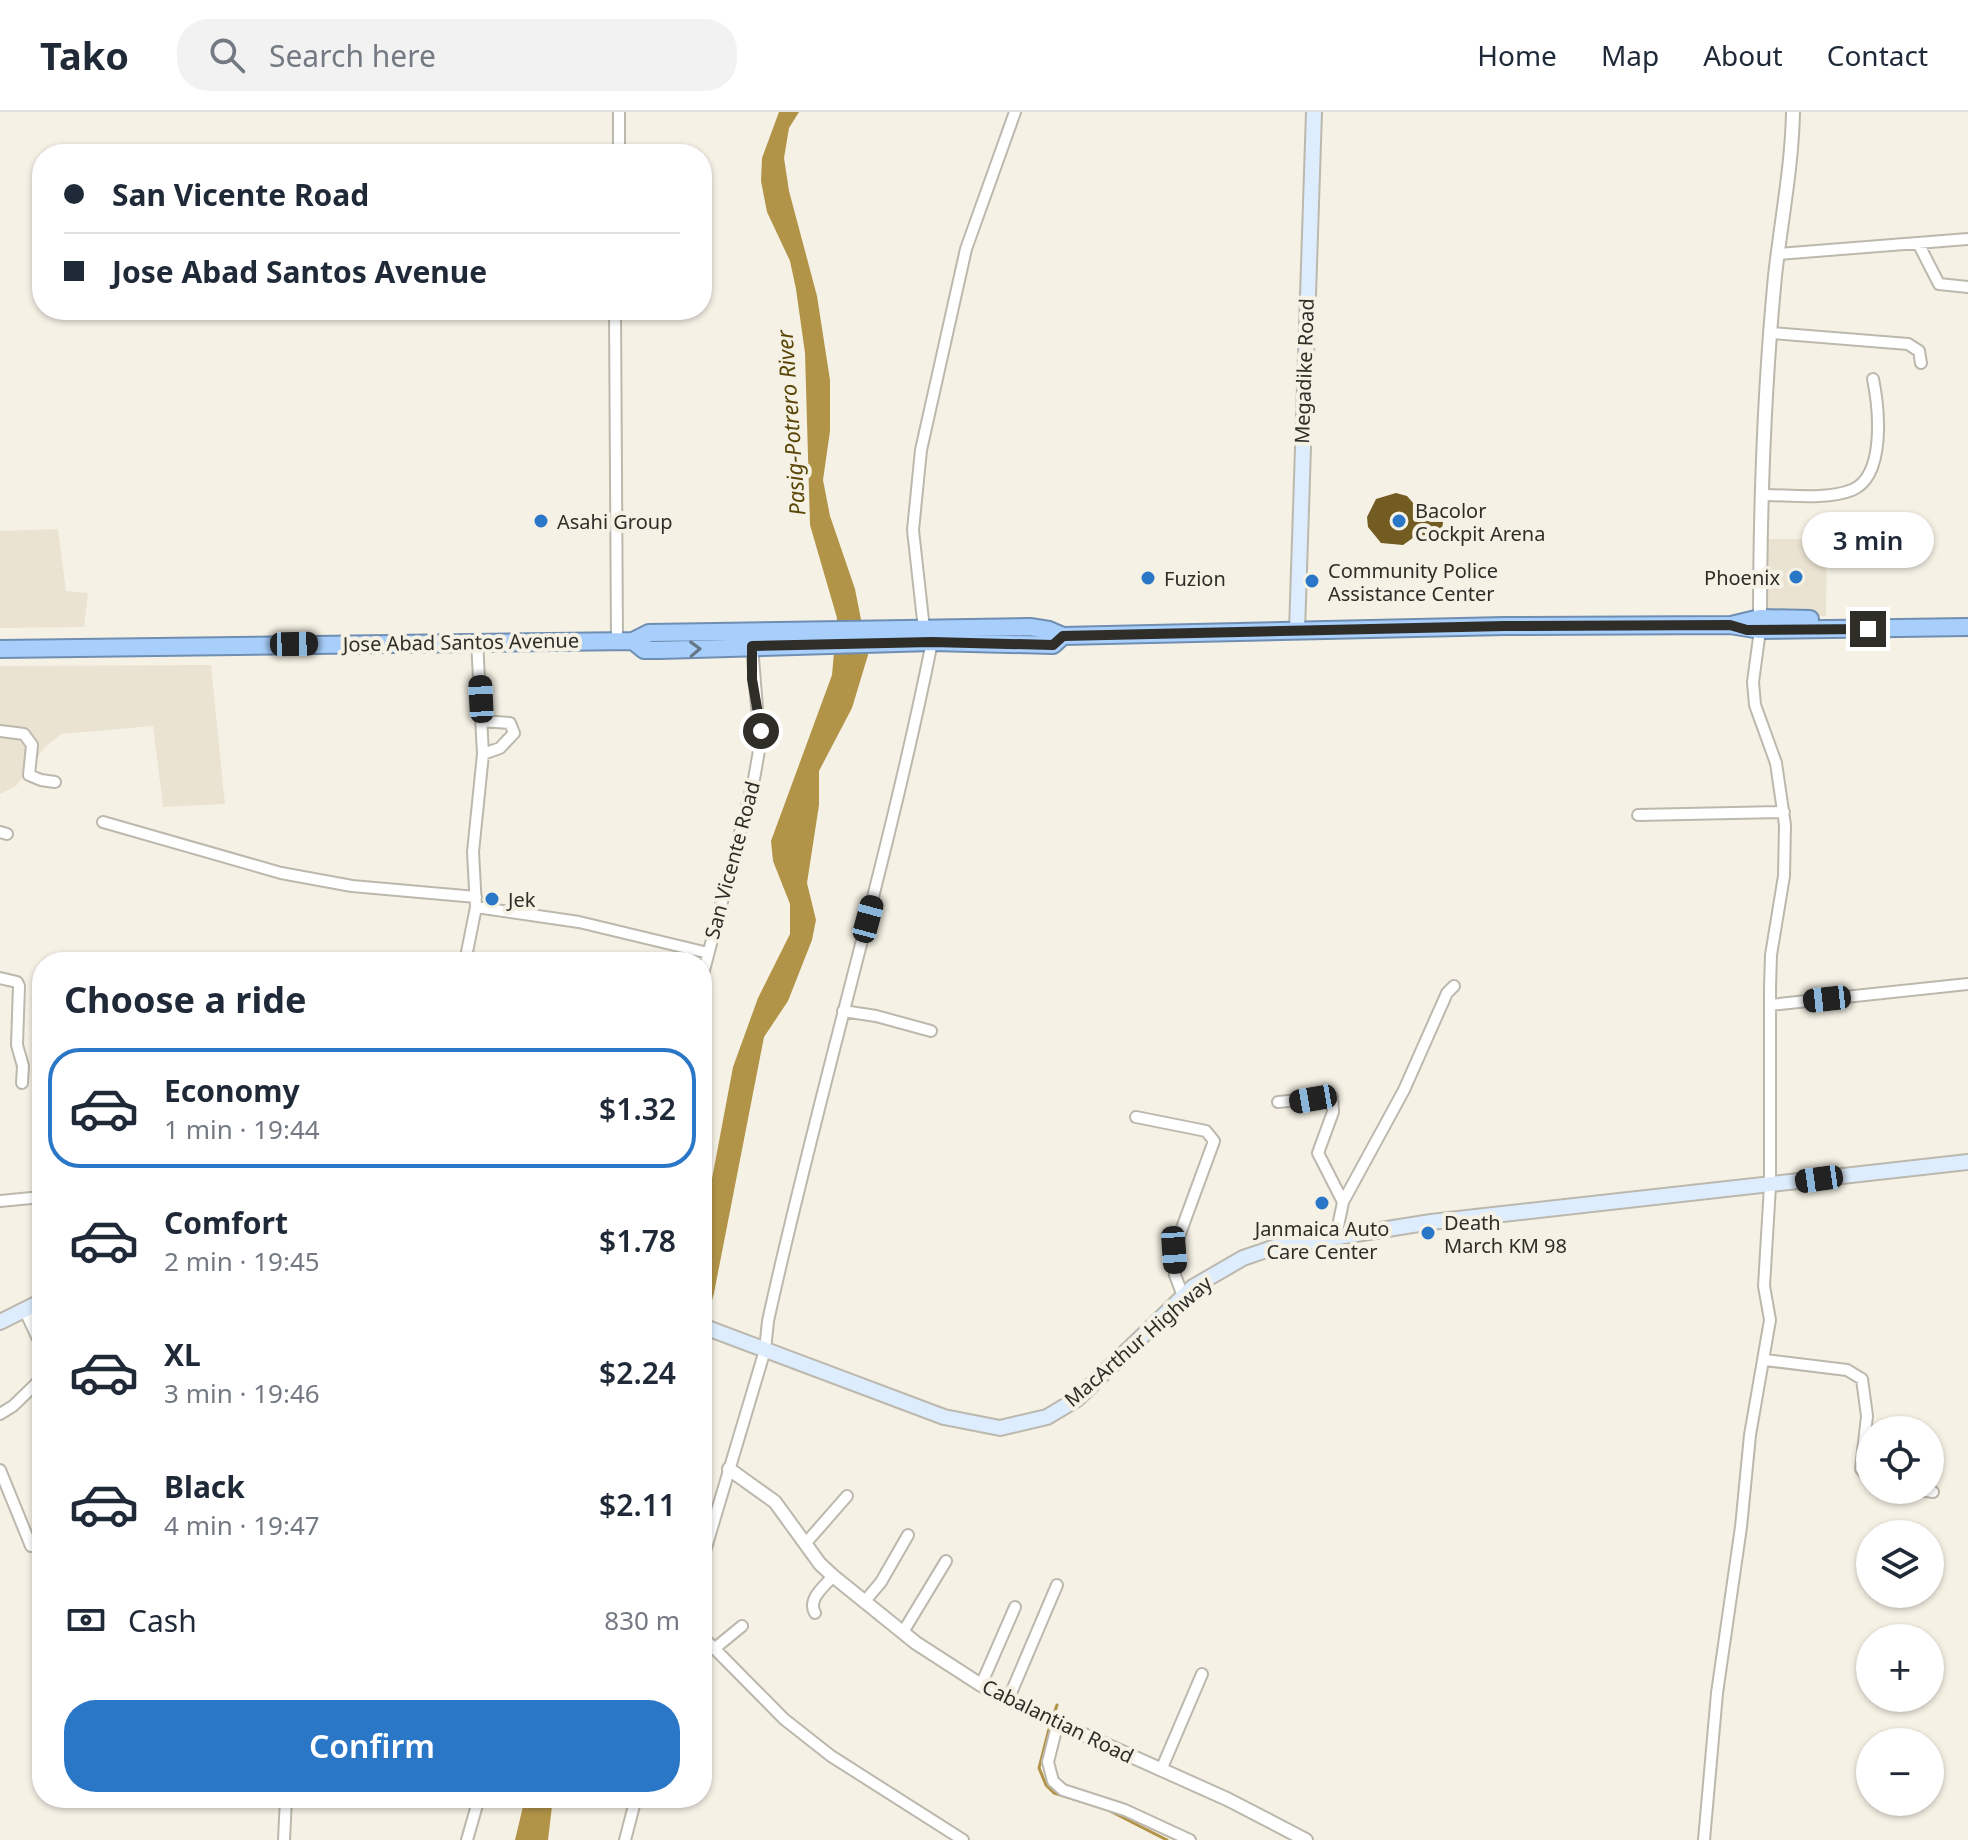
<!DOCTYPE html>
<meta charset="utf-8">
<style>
body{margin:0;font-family:"Noto Sans",sans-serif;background:#f2f2f3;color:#1f2937;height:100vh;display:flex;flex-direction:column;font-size:30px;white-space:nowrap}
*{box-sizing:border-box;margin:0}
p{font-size:26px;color:#747a83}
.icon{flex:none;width:44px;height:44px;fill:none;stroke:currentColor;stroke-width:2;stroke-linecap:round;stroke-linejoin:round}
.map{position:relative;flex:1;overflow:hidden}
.side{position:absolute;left:32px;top:840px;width:680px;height:856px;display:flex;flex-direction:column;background:#fff;border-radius:32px;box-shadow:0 2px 6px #0004}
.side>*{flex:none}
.banner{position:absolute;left:32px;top:32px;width:680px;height:176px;border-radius:32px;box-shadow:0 2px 6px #0004;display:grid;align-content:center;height:176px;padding:0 32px;background:#fff}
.controls{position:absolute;left:1856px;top:1304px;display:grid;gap:16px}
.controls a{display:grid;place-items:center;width:88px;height:88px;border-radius:50%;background:#fff;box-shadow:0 2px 6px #0004;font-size:40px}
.end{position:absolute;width:36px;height:36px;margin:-18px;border:10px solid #2e2d28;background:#fff;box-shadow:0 0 0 4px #fff}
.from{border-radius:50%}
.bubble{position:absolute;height:56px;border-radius:28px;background:#fff;box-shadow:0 2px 6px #0004;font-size:26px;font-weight:600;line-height:56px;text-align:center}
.car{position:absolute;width:24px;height:48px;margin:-24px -12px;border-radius:10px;box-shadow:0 0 6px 2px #0007;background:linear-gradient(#222 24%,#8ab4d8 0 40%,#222 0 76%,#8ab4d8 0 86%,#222 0)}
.banner b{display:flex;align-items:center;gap:28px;height:76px;font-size:30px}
.banner b+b{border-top:2px solid #e0e1e3}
.banner i{width:20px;height:20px;background:#1f2937}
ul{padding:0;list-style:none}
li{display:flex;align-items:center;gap:24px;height:120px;margin:0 16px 12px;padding:0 16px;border:4px solid transparent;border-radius:32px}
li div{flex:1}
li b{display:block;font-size:30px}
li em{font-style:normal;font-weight:600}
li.on{border-color:#2a77c7}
li>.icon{width:72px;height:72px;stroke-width:1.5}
h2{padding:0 32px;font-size:36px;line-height:96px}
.pay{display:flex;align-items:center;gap:20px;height:88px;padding:0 32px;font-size:30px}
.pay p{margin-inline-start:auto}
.cta{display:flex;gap:16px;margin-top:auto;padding:16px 32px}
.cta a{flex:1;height:92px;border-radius:32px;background:#2a77c7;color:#fff;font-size:32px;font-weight:600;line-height:92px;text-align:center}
header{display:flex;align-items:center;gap:48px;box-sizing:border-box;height:112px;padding:0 40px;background:#fff;border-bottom:2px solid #e0e1e3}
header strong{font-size:38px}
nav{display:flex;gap:44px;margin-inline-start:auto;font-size:28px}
.search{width:560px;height:72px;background:#f2f2f3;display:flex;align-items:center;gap:20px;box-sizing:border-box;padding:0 28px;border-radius:32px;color:#747a83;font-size:30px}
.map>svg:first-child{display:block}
</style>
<header>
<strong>Tako</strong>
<div class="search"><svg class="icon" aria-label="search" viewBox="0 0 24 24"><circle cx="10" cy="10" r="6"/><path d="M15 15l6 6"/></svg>Search here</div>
<nav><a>Home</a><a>Map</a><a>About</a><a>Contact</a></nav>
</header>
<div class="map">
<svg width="1968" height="1728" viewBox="0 0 1968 1728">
<rect width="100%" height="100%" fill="#f5f1e5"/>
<!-- built -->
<path fill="#ebe3d2" d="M58,417l8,62 22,2 -4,34 -84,1v-97z
M1764,427h63l-1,77 -61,-1z
M211,553l14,139 -62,3 -10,-81 -92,8 -16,13 -29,39 -16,8v-128z"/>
<!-- water -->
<path fill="#b29448" d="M779,0h20l-10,16 -5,30 5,33 28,105 13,84v51l-7,49 7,36 25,73 13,66 -16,53 -33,63v34l-12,78 9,37 -4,20 -24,61 -24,36 -50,256 -12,43v-104l31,-165 25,-69 32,-64v-30l-17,-43 -2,-20 61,-166 5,-57 -27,-93 -5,-172 -9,-64 -6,-28 -23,-49 -6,-31 1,-23z
M525,1686h28l-5,42h-33z"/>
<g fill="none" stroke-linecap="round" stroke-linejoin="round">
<!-- stream -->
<path stroke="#b29448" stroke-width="3" d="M1054,1602l3,-9
M1050,1613l-11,43 7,17 8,8 52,16 61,31"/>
</g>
<!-- building -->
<path fill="#725c21" d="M1396,381l11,3 7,8 5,16 24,2 -1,8 -9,-1v7l-16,-1 -14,10 -22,-2 -13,-16 -1,-10 9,-18z"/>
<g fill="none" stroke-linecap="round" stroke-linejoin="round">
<!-- minor casing -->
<g stroke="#bcb8ad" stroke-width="14">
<path id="minor" d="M619,42v-42
M1918,131l21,41 29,3
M1778,142l190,-15
M615,198l2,331
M1772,221l136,11 11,7 2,12
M1763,383c27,0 64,5 89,-5 34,-14 27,-82 21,-111
M924,517l-11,-99 8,-80 45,-201 49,-137
M482,609l28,2 4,10 -14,15 -17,6
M0,619l24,3 8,11 -3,30 12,5 14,2
M1638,703l146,-3
M103,710l178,51 71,13 124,11
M0,720l7,2
M476,795l103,15 129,31
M465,850l11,-55 -3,-55 10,-98 -6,-113
M0,866l17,4 2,4 -2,59 6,21 -1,17
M702,866l52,-199 6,-34 -8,-99
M1770,893l198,-21
M843,899l33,5 55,15
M1278,990l54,-5 1,15 -15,41 25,49
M1136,1005l70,14 8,10 -40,109 1,25 8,21
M0,1089l42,-4
M1336,1124l7,-34 61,-112 43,-97 7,-7
M24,1197l18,38
M1765,1248l82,10 15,9 5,37 -6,53 9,10
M0,1302l13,-8 29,-28
M0,1358l31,76
M1920,1378l13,2
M805,1432l42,-48
M702,1449l63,-211 3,-29c50,-228 118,-451 164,-679
M865,1489l16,-19 27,-47
M815,1501c-8,-14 9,-26 18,-37
M903,1520l43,-71
M702,1524l82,83 47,37 132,84
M714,1537l28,-23
M981,1573l34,-78
M1008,1588l49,-115
M1058,1610l-10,40 5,19 10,9 62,20 65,30
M1161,1658l41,-96
M284,1728l2,-42
M467,1728l12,-42
M625,1728l11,-42
M1704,1728l13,-147 24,-166 9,-92 20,-115 -6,-34 6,-100v-199l1,-32 13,-79 1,-51 -9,-62 -21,-58 -2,-23 7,-52"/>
</g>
<!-- tertiary casing -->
<g stroke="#bcb8ad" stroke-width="16">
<path id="tertiary" d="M1760,511c0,-115 4,-233 15,-347 6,-55 17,-109 18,-164
M729,1357l46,33 45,62 13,12 83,67 65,42 54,28 192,86 79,41"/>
</g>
<!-- secondary casing -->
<g stroke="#bcb8ad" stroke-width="18">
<path id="secondary" d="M1297,519l17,-519
M0,1210l42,-21
M702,1214l242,91 56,11 47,-11 30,-18 116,-112 50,-29 32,-11 156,-25 537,-60"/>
</g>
<!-- trunk casing -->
<g stroke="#6f8eb1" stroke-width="20">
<path id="trunk" d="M1731,513l29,-7 50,1
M633,529l11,9h15l273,-8 121,3 10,-9
M0,537l633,-8 16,-8 381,-6 19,3 14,6 442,-10 225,-1 30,5 208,-3"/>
</g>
<!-- minor -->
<use href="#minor" stroke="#fff" stroke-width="10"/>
<!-- tertiary -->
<use href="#tertiary" stroke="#fff" stroke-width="12"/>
<!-- secondary -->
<use href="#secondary" stroke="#deedfe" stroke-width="14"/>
<!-- trunk -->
<use href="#trunk" stroke="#a8cffc" stroke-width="16"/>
</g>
<!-- one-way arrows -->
<defs><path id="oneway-chevron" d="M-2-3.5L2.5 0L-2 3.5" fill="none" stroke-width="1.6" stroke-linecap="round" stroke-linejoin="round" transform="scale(2)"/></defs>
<use stroke="#657687" href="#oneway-chevron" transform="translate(695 537) rotate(-2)"/>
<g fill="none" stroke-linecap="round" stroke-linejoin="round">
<!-- route -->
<path stroke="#2e2d28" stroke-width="10" d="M761,619l-9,-52v-33l180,-4 121,3 10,-9 442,-10 225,-1 17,5 121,-1"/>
</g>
<!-- markers -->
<g fill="#2a77c7" stroke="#f5f1e5" stroke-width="3">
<circle cx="541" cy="409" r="8"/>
<circle cx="1399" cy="409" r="8"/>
<circle cx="1796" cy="465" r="8"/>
<circle cx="1148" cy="466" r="8"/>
<circle cx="1312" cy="469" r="8"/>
<circle cx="492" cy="787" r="8"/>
<circle cx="1322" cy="1091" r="8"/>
<circle cx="1428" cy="1121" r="8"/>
</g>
<g text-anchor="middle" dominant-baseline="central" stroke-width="8" stroke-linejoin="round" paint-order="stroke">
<!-- street labels -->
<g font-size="20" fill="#2e2d28" stroke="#f5f1e5">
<text transform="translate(1304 259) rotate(-88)">Megadike Road</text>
<text transform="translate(461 530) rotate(-1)">Jose Abad Santos Avenue</text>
<text transform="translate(732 748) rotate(-75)">San Vicente Road</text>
<text transform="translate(1138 1229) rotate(-41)">MacArthur Highway</text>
<text transform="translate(1058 1609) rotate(26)">Cabalantian Road</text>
</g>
<!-- poi labels -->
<g font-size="20" fill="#2e2d28" stroke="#f5f1e5" text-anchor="start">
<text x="1415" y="398">Bacolor<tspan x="1415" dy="23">Cockpit Arena</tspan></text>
<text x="557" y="409">Asahi Group</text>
<text x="1328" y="458">Community Police<tspan x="1328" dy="23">Assistance Center</tspan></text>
<text x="1780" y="465" text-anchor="end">Phoenix</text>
<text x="1164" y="466">Fuzion</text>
<text x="508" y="787">Jek</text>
<text x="1444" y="1110">Death<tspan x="1444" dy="23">March KM 98</tspan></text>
<text x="1322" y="1116" text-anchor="middle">Janmaica Auto<tspan x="1322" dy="23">Care Center</tspan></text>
</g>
<!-- water labels -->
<g font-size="22" font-style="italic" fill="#5a4606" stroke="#f5f1e5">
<text transform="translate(790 311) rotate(-94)">Pasig-Potrero River</text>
</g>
</g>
</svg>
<div class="controls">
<a><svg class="icon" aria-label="locate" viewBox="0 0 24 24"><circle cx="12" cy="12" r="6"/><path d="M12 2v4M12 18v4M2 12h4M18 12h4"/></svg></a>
<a><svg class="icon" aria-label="layers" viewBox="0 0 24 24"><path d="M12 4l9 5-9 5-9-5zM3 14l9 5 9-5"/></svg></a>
<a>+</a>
<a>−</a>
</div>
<i class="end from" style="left:761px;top:619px"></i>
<i class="end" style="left:1868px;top:517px"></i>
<div class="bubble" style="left:1802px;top:400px;width:132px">3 min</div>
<i class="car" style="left:294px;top:532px;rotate:89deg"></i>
<i class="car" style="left:481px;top:587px;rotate:357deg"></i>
<i class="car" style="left:868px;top:807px;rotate:15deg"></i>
<i class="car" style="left:1827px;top:887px;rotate:264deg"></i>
<i class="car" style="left:1313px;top:987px;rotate:260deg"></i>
<i class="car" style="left:1819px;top:1067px;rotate:262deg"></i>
<i class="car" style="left:1174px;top:1138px;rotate:176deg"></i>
<div class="banner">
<b><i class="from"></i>San Vicente Road</b>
<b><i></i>Jose Abad Santos Avenue</b>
</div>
<section class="side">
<h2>Choose a ride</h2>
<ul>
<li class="on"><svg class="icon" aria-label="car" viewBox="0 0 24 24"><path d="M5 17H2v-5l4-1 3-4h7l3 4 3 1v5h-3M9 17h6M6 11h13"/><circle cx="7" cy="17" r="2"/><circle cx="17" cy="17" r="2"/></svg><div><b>Economy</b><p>1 min · 19:44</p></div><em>$1.32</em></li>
<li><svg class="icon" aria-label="car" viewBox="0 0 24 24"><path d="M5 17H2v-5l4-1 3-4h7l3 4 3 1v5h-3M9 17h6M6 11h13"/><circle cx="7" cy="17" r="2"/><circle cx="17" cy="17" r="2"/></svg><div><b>Comfort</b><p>2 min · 19:45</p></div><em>$1.78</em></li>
<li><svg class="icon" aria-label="car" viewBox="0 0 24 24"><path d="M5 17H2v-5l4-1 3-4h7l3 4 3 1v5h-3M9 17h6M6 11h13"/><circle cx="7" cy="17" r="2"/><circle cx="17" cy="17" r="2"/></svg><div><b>XL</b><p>3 min · 19:46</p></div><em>$2.24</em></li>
<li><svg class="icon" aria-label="car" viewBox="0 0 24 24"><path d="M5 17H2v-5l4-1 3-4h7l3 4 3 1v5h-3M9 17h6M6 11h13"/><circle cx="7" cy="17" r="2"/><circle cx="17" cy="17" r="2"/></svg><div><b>Black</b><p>4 min · 19:47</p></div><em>$2.11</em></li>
</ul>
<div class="pay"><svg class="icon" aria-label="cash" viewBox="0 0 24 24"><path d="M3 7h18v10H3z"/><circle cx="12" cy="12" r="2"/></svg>Cash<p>830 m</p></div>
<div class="cta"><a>Confirm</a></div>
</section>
</div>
